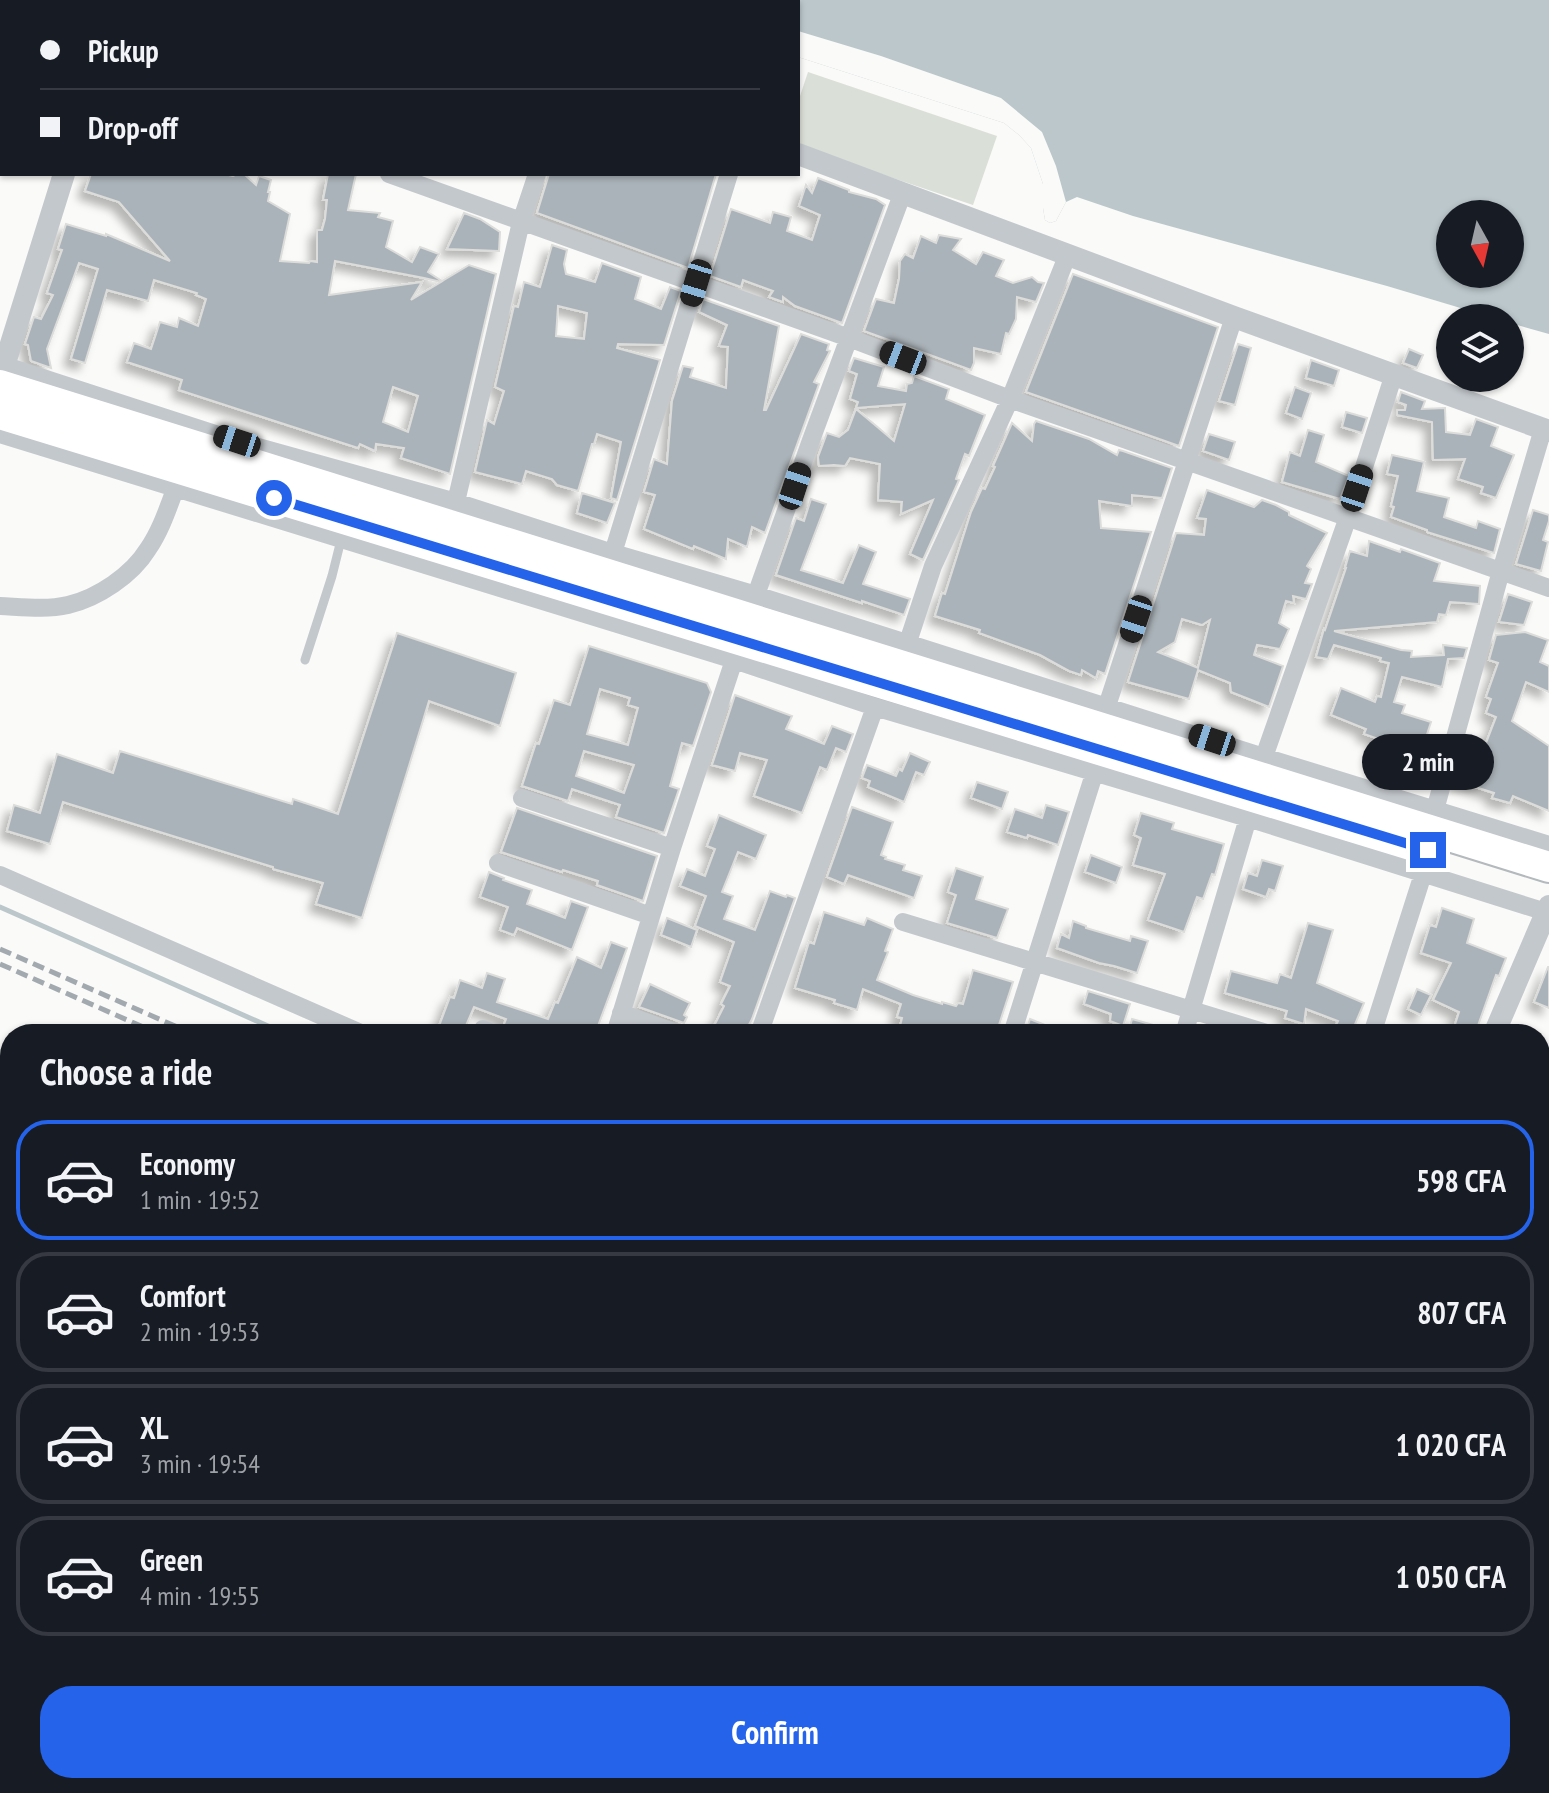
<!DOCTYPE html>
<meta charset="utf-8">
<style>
body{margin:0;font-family:"PT Sans Narrow",sans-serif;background:#20242c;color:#f1f3f6;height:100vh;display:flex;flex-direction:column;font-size:30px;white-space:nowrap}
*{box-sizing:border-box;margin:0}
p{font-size:26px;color:#9ea1a6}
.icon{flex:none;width:44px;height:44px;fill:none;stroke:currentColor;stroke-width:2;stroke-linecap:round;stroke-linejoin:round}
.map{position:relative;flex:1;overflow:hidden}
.sheet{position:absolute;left:0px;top:1024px;width:1550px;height:770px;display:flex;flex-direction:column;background:#171b24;border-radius:32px 32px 0 0;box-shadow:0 2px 6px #0004}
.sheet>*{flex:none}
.top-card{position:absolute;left:0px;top:0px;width:800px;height:176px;box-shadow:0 2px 6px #0004;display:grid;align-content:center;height:176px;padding:0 40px;background:#171b24}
.needle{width:52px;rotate:172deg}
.fabs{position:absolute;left:1436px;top:200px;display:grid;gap:16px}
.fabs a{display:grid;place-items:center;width:88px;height:88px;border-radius:50%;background:#171b24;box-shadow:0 2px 6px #0004;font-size:40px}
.end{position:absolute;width:36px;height:36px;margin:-18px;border:10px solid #2563eb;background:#fff;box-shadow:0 0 0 4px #fff}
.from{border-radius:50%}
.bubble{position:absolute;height:56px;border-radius:28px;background:#171b24;box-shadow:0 2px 6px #0004;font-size:26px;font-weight:800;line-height:56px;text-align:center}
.car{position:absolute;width:24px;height:48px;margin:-24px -12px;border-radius:10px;box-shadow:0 0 6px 2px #0007;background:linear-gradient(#222 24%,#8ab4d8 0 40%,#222 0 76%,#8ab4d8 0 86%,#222 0)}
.top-card b{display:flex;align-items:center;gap:28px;height:76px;font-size:30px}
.top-card b+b{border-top:2px solid #363941}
.top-card i{width:20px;height:20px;background:#f1f3f6}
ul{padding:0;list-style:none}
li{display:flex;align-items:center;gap:24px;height:120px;margin:0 16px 12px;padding:0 24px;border:4px solid #363941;border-radius:32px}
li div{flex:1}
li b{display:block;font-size:30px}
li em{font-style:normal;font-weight:800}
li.active{border-color:#2563eb}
li>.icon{width:72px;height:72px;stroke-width:1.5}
h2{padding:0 40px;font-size:36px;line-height:96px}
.primary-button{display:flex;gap:16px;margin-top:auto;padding:16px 40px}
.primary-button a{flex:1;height:92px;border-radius:32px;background:#2563eb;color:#fff;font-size:32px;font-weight:800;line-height:92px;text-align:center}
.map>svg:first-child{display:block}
</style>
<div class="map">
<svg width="1549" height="1793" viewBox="0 0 1549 1793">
<defs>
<filter id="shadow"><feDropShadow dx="-7" dy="7" stdDeviation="4" flood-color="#0004"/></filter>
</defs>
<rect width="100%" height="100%" fill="#fafaf8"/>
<!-- green -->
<path fill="#dadfd7" d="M808,72l189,64 -24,69 -175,-59v-44z"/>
<!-- water -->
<path fill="#bbc7cb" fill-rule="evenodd" d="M620,0h929v334l-39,-11v-5h-16l-107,-32 -254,-70 -56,-19 -11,5 -10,19 -6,2 -5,-3 -2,-12v-24l-12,-36 -12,-13 -15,-12 -206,-66v-55h-172zM1450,214h60v60h-60z"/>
<!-- pier -->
<path fill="#fafaf8" d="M798,31l83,25 120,42 41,34 14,34 10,36 -10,19 -6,2 -5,-3 -2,-12v-24l-12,-36 -12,-13 -15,-12 -206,-66z"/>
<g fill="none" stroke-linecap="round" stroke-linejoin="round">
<!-- stream -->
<path stroke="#bbc7cb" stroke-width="5" d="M0,907l286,127"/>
</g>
<!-- building -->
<path fill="#aab3b9" stroke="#dcdcda" stroke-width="2" fill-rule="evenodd" filter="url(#shadow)" d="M91,174h133l9,2 4,-2h7l12,11 3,-9 12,4 -3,12h2l-2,9 22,13 -10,47 29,2 1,-2 7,1v-32h5l3,-11 2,-19h-4l5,-26h28l-8,36 32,3 -2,4 15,4 -7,26 26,15 8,-15 19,7 -11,18 14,9 27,-16 27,9 -46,200 -49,-16 3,-10 -28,-4 -1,7 -15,-7 -2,4 -179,-58 3,-10 -55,-18 7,-19 17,6 9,-27 17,5 2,-9 19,8 8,-27 -10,-4 1,-2 -43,-13 -6,21 -41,-11 -22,73 -14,-4 27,-90 -19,-6 -32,86 4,19 -20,-7 -3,-16 -3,-1 9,-27 7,2 12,-24 -6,-2 15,-43 -4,-1 8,-25 40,12v-2l64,27 -51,-59 -34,-11zM335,261l89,17 17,4 -30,18 11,-18 -93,13zM393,387l25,9 -10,36 -25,-10z
M549,174h167l-28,94 -151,-55z
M818,178l31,12v2l27,7 9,6 -43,118 -47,-17 -12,-9v5l-14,-5 4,-6 -30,-11 -2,7 -31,-11 21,-67 39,14 3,-11 18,5 -4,14 25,9 8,-25 -21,-9 7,-21 6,8z
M464,213l16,6 20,13 -1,19 -52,-2z
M939,235l22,4 -8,11 23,14 7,-12 21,8 -8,16 17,7 19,-6 6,5 6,1 -8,19 -19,-5 -1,22 -7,15 -3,-1 -5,21 -27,-6v15l-3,7 -107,-39 12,-32 18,4 5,-24 1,-18 5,-7 8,4 8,-22 15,7z
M552,245l15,5 -3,14 2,10 29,8 7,-19 39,14 -6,22 26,10 9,-22 11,4 -17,54 -46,-1 -1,4 43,12 -43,140 -6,-2 10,-56 -24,-8 -3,10h-2l-14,47 -21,-6 -5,-6 -26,-8 -4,13 -47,-12 12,-52 7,4 10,-33 -9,-4 19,-81 4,1 6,-25 16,5zM558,306l29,7 -3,26 -28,-3z
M1073,274l145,53 -39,119 -153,-54z
M703,299l76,27 -15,84h2l35,-76 28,10 -2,6 3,1 -16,31 5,2 -54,149 -13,-6 -5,20 -19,-8 -2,20 -32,-13 -1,3 -49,-20 11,-34 -11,-3 10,-33 13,5 5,-63 11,-35 10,2 -3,9 36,11 2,-41 -9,-1 8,-21 -28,-13z
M1238,344l13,4 -16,57 -16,-4z
M1409,349l14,6 -6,13 -14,-5z
M854,358l30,9 -6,19 28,5 1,-7 5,-1 2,-7 35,13 -3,10 39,16 -16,41 -4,-2 -9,25 3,1 -36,80 -13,-6 23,-54 -32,14 1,-12 -24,-2 2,-36 -30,-6 -5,8 -11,-1 -15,1 -1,-9 9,-24 12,4 9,-7 8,-21 38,32 11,-37 -49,4 2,-6 -8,-3 7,-25 -8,-3z
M1311,360l28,10 -5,16 -28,-8z
M1295,387l16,6 -9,26 -16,-6z
M1401,392l24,9 -3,8 23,-1 1,24 24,3 6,-16 22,8 -7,19 23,9 -18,43 -15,-5 2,-6 -25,-8 7,-20 -32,1 -1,-38 -35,-7v-5h8l1,-5 -8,-3z
M1346,412l21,6 -5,15 -20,-6z
M1036,421l53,18 28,16 2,-5 4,1 49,17 -10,30 -30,-3v11l-33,-5 2,27 50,4 -46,142 -7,-3 -2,7 -14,-8 -1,5 -12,-4 -29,-16 -61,-22 1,-3 -45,-14 7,-23 3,1 26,-82 11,-24 3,1 10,-22 -2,-1 19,-43 20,18 2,-17z
M1308,430l16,5 -8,27 33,14 -9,23 -58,-17 8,-30 10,4z
M1209,434l26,8 -6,18 -26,-9z
M1392,455l32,7 -7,29 32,7 -5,19 32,11 2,-7 22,8 -6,24 -67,-21v-2l-36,-13 3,-10 -3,-1 7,-30 -11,-2z
M1207,490l47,17 8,-7 14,5 13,7v3l38,18 -20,33 4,3 -6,14 7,1 -6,15 -13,-3 1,7 -8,-2 -7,22 10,6 -9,20 -23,-4 -3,10 29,11 -14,41 -38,-15 -1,-9 -32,-13 -9,29 -61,-17 48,-149 28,2 2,-16 -9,-1zM1182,619l20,6 8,-5 -12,48 -40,-16 17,-10z
M582,493l33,10 -8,20 -30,-10z
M811,499l15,5 -25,66 42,13 16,-38 17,7 -13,32 47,15 -6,16 -42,-14v2l-86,-28 20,-57 8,3z
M1533,510l16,5v6l-6,19 5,2 -7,29 -25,-7z
M1369,541l31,11 1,-3 39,14 -6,18 46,5 -1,18 -29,-2 -4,13 -7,-1 -2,8 -103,9 67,19 11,1 -1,6 33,-2 -1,-10 24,3 -3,10 -16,1 -6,28 -40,-10 -8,25 11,3 -3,8 29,9 -11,34 -22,-7 1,-3 -35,-12 2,-5 -35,-14 10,-27 34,14 2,-6 4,1 8,-34 -9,-2 1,-3 -47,-13 -6,14 -12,-2 8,-28 1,1 21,-62h-1l5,-17 17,5z
M1508,594l24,8 -8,23 -25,-3z
M1525,632l23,8 -8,22 9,4v26l-23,-10 -14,39 37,25v65l-36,-15 -3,7 -18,-5 2,-5 -38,-12 4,-16 2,1 2,-4 4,1 9,-23 9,3 10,-26 -10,-4 5,-14 -5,-2 12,-34 -9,-3 7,-25z
M397,633l119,40 -16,53 -71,-25 -67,217 -46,-14 7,-21 -50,-14v-2l-210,-65 -13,42 -43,-13 7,-26 26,8 17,-59 56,19 7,-22 172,53 1,-5 45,15z
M589,646l118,37 4,9 -18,54 -11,-3 -12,43 9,3 -15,44 -48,-16 4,-12 -48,-16 -4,12 -46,-15 14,-43 3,1 15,-44 16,5zM600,689l30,9 -2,7 10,3 -10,37 -41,-11zM584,751l50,14 -10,28 -48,-17z
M735,695l57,21 -6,13 38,15 8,-18 21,8 -7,18 -10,-4 -9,22 -7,-3 -18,46 -48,-17 13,-36 -27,-7 -5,18 -23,-6z
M910,753l20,9 -6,13 -8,-3 -12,30 -36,-15 2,-6 -8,-3 5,-13 29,11 3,-7 3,2z
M977,782l31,10 -6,17 -31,-11z
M1046,805l23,7 -11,33 -30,-10 -1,3 -20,-6 8,-23 27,9z
M852,807l41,15 -12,33 5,2 -1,2 20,6 -2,5 19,6 -8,22 -66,-23 -4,9 -17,-7z
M517,808l140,48 -14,45 -46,-16 1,-4 -35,-11 -1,2 -61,-20z
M1141,813l33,10 -2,6 52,15 -9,31 -3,-1 -9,25 -6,-2 -13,35 -36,-12 17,-46 -32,-9 8,-27 -7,-3z
M719,815l47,20 -10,24 -18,-7 -16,40 11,4 -9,23 31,11 15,-39 16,6 1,-2 8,3 -43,121 -8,15h-34l14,-28 -3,-2 9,-18 -10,-4 14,-40 -39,-16 11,-30 -26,-10 7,-17 18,7 10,-27 -8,-3z
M1091,855l31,12 -6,16 -31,-11z
M1262,860l21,6 -8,25 -6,-2 -3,8 -23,-8 5,-16 9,3z
M956,868l27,9 -7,22 32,10 -11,29 -50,-15 9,-28 -8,-3z
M489,872l15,6 -1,2 29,10 -5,14 38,14 6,-17 17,6 -16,43 -55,-22 -3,7 -14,-5 8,-23 -28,-10z
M1442,908l32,11 -7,24 39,15 -7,18 -3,-1 -21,59h-23l7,-22 -26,-12 18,-37 -30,-10 9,-28 6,2z
M824,912l40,13 3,-7 26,11 -8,22 3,1 -11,28 36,15 29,9v-2l14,4 2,-3 5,1 10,-34 40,12 -17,52h-71l-25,-8 2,-8 -5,-1 4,-13 -38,-15 -6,21 -23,-7 1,-3 -40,-12 14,-46 5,2z
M667,918l30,12 -6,17 -30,-12z
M1073,921l13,5v2l44,13 1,-5 17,5 -11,32 -23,-7 -15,-3 -42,-15 4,-14 8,4z
M1308,923l25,7 -16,53 47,20 -13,31h-5l-12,-5 4,-8 -32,-12 -2,15 -19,-6 2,-7 -62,-18 6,-22 46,12 3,-9 11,4z
M611,942l16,6 -32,86h-78l-12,-5 -2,-2 3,-8 -32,-12 -9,21 -5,-2 -4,8h-20l14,-37 4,1 6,-18 22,8 5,-15 18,6 -8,23 51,17 7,-17 3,1 19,-46 24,11z
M1548,967h1v41l-15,-6z
M650,984l40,19 -6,12 3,2 -3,6 -45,-16z
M1417,989l14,6 -10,20 -13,-6z
M1088,991l42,13 -7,22 -13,-5 1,-7 -27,-10z
M1030,1019l35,14 -1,1h-39z
M1132,1019l39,11v4h-43z"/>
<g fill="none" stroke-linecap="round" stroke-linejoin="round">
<!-- trunk casing -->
<g stroke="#b4b9bd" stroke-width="34">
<path id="trunk" d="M0,385l1549,482
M0,414l1433,438"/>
</g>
<!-- service -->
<path stroke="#c3c8cc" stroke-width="9" d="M0,36l2,1
M305,660l27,-84 9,-36
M0,1681l10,-5"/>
<!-- minor -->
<path stroke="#c3c8cc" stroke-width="18" d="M389,174l460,164 161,61 539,189
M0,364l237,77 219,61 157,51 143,42 508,162 285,88
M0,434l734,226 141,47 373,111 301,95
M456,502l65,-280 16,-48
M613,553l116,-379
M756,595l54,-152 93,-251
M0,606c22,1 46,4 68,-1 30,-7 64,-30 80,-56 13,-19 20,-41 28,-62
M904,654l29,-88 77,-167 58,-145
M1107,706l127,-389
M1264,757l84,-240 46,-143
M522,798l150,50
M1435,810l66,-239 42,-142
M498,863l153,53
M0,875l363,159
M903,922l367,112
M621,1013l58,21
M483,1029l11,5
M615,1034l57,-186 62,-188
M759,1034l116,-327
M1012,1034l83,-263
M1184,1034l64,-216
M1372,1034l51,-160
M0,1068l10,4
M0,1124l10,-22
M0,1231l10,5
M1540,1295l9,4
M1540,1452l9,-22
M1540,1551l9,6
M0,1718l10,2
M685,1784l40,9
M926,1784l21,9
M1083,1784l5,9
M126,1789l20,4
M336,1793l1,-9
M564,1793l2,-9
M779,1793l4,-9
M876,1793l4,-9
M1011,1793l4,-9
M1206,1793l16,-9
M1303,1793l4,-9"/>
<!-- tertiary -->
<path stroke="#c3c8cc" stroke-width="22" d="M377,0l5,2
M112,2v-2
M798,154l436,163 315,114
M0,379l64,-205
M1494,1034l55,-128
M0,1408l10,2
M1379,1784l19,9"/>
<!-- trunk -->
<use href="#trunk" stroke="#fff" stroke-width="30"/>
<!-- rail -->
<path stroke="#a2aab0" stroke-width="5" stroke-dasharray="12 6" stroke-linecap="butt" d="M0,949l193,85
M0,964l159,70
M1540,1625l9,4
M1540,1649l9,4"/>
</g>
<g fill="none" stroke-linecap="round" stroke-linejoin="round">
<!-- route -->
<path stroke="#2563eb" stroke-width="10" d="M274,498l1154,352"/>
</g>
</svg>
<div class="fabs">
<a><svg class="needle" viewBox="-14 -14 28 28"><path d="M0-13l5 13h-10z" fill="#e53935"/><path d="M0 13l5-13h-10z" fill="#9ea1a6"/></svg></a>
<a><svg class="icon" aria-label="layers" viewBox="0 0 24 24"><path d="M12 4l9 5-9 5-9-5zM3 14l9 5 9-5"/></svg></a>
</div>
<i class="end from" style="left:274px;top:498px"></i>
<i class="end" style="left:1428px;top:850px"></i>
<div class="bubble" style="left:1362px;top:734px;width:132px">2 min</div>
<i class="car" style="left:696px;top:283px;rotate:197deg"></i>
<i class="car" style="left:903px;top:358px;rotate:291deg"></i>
<i class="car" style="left:237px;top:441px;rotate:288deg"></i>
<i class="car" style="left:795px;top:486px;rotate:18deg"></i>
<i class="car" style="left:1357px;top:488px;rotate:18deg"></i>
<i class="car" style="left:1136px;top:619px;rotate:198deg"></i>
<i class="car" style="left:1212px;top:740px;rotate:288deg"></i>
<div class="top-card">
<b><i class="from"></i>Pickup</b>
<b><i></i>Drop-off</b>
</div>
<section class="sheet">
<h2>Choose a ride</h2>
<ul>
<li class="active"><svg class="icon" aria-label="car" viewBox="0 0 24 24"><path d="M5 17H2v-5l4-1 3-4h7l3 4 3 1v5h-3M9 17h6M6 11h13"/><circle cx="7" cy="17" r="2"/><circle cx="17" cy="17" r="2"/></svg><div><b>Economy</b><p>1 min · 19:52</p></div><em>598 CFA</em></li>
<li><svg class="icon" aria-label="car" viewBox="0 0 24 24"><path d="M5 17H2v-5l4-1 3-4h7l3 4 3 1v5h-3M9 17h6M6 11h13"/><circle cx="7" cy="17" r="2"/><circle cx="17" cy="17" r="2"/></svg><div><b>Comfort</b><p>2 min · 19:53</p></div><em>807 CFA</em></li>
<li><svg class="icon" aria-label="car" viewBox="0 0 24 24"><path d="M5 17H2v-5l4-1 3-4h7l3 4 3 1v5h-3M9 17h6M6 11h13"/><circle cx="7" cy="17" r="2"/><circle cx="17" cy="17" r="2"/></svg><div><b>XL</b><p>3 min · 19:54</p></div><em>1 020 CFA</em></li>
<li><svg class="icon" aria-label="car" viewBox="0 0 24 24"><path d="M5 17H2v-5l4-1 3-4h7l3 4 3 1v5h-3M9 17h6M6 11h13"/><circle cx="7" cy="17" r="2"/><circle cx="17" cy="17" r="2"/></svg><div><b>Green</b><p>4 min · 19:55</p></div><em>1 050 CFA</em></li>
</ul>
<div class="primary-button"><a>Confirm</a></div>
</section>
</div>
